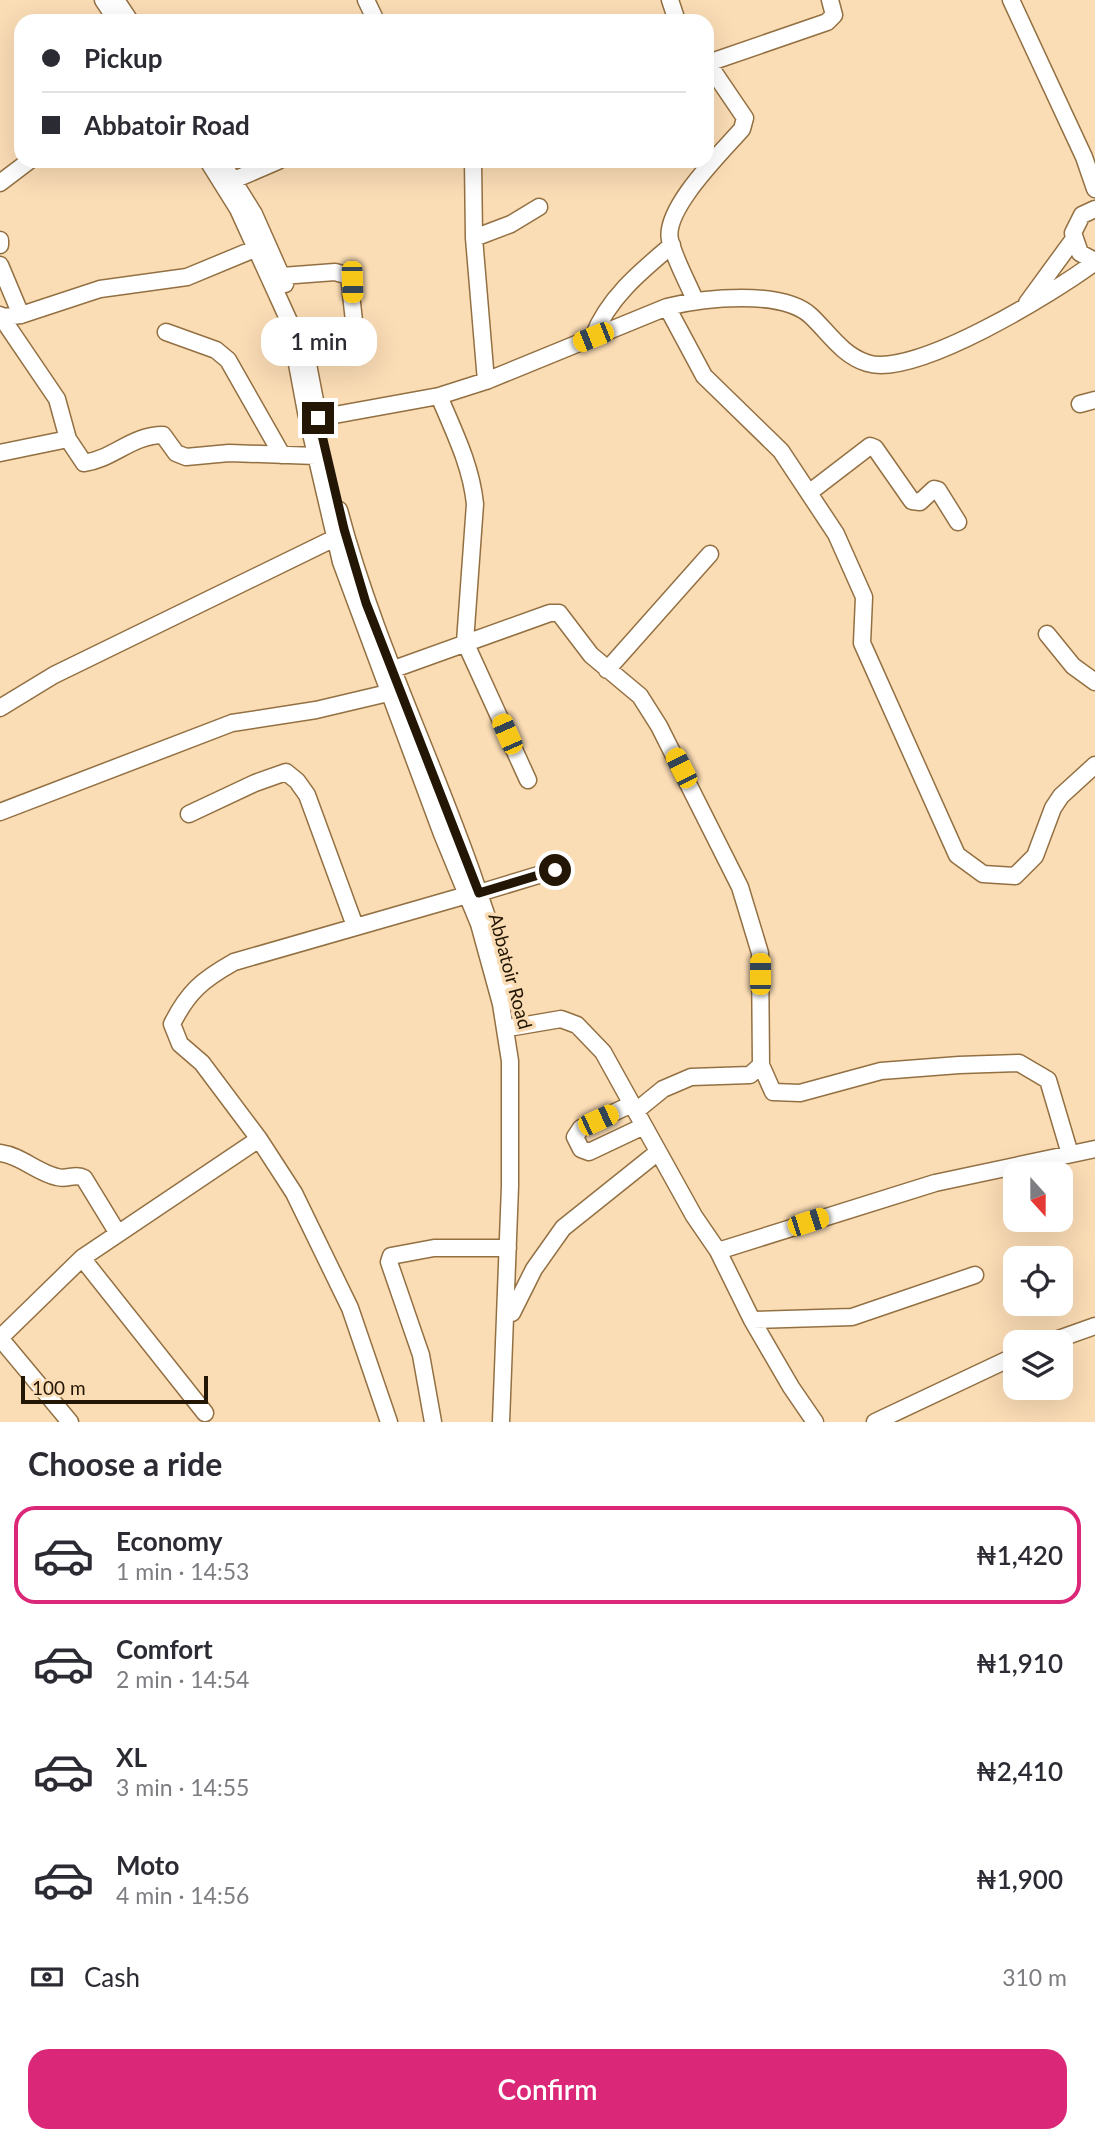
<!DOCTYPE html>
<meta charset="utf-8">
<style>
body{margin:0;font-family:Lato,sans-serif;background:#f2f2f3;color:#2b2b33;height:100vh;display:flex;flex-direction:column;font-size:26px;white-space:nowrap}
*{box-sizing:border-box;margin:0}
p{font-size:23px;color:#7c7c81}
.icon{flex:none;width:38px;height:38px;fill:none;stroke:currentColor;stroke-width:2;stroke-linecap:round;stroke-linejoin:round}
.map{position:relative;height:1422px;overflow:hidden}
.side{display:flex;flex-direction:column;background:#fff;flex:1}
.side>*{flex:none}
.top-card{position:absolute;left:14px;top:14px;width:700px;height:154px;border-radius:21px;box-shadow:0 7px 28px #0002;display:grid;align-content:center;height:154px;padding:0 28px;background:#fff}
.needle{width:46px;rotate:159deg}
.tools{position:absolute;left:1003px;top:1162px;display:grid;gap:14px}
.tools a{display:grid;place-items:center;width:70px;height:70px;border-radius:14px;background:#fff;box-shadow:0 7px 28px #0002;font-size:35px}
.scale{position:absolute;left:21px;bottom:18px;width:187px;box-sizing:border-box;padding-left:7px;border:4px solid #231604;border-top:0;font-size:19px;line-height:24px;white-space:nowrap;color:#231604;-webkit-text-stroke:5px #fadcb5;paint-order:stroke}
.end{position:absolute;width:32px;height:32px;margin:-16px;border:9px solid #231604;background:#fff;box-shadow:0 0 0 4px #fff}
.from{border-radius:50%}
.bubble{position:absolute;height:49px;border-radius:21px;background:#fff;box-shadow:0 7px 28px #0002;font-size:23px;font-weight:600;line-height:49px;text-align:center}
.car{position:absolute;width:21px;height:42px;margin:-21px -10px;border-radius:9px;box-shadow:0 0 5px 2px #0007;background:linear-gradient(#f5c518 24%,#345 0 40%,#f5c518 0 76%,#345 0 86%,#f5c518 0)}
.top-card b{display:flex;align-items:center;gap:24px;height:66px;font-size:26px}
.top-card b+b{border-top:2px solid #e1e1e2}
.top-card i{width:18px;height:18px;background:#2b2b33}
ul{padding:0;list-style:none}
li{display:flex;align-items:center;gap:21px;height:98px;margin:0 14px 10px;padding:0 14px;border:4px solid transparent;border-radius:21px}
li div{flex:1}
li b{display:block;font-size:26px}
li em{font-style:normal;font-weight:600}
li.active{border-color:#db2777}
li>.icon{width:63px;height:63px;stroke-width:1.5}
h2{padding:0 28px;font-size:32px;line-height:84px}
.pay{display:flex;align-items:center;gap:18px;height:77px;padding:0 28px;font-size:26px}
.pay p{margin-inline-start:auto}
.button{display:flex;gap:14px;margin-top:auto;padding:14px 28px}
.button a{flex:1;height:80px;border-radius:21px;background:#db2777;color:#fff;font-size:28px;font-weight:600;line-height:80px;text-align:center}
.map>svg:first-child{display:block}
</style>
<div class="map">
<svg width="1095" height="1422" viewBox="0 0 1095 1422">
<rect width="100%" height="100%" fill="#fadcb5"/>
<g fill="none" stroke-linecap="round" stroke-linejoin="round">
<!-- minor casing -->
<g stroke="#937042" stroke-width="19">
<path id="minor" d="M103,0l14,21
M116,0l14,21
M366,0l10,21
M670,0l7,21
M1011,0l73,157 11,32
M708,63l119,-41 7,-7 -4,-15
M208,161l30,48 51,112 17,91 35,150 101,272 37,90 22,80 9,57v125l-9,236
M221,161l33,53 31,70
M473,161l1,77 12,143
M234,180l44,-19
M0,183l29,-22
M1095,209l-13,6 -9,18 7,20 15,8
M474,238l37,-14 28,-17
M0,240v5
M0,265l21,50
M282,276l53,-4 14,4 5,45
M695,300c-8,-19 -20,-40 -25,-60 -7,-31 52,-88 72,-111l3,-11 -38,-56
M1027,303l46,-63
M667,307l37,69 77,75 55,83 28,63 -2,46 95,212 26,19 32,2 20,-20 18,-48 8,-12 34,-31
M0,315l57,84 11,40 16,24c29,-4 48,-28 79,-28l13,18 10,4 43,-4 87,3
M3,317l18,-2 79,-26 87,-12 70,-29
M166,332l50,18 12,10 54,95
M593,337c15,-39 48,-66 79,-92
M307,359l11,57
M439,396c15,36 32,69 36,108l-10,138 63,138
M1080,404l15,-4
M318,418l121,-22 47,-15 181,-74c36,-9 115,-18 144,9 18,17 31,39 56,47 47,16 188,-71 228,-101
M0,453l68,-14
M810,492l60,-46 5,2 37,53 8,1 14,-13 4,1 20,32
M339,510c33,125 90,241 133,363 14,42 30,83 38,127
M1047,634l26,32 22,16
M394,669l156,-56h9l32,42 49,41 19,30 81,161 20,66 1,112 12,27 27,1 81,-22 78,-6 60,-2 29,17 22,74
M607,670l103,-116
M0,708l54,-33 281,-137
M0,812l232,-89 84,-13 72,-17
M189,814l66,-31 31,-11 11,9 10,14 48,131
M479,893l76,-23
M514,1027l47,-8 16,6 26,27 91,164 24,35 34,69 39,67 24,35
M632,1104l-51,24 -6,9 6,12 8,3 55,-26
M636,1111l27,-22 28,-12 59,-2 11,-10
M0,1153c22,3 36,19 57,24 10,3 18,-4 27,1l33,54
M718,1251l217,-68 160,-34
M82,1258l123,155
M512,1313l22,-44 29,-41 95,-76
M752,1320l100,-3 123,-42
M0,1338l82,-80 177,-119
M0,1338l70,84
M1050,1342l45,-16
M389,1422l-39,-114 -56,-115 -35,-54 -57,-76 -22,-19 -8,-20c16,-32 30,-44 62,-62l233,-67
M433,1422l-12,-67 -32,-93 2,-6 43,-8h74
M875,1422l140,-66"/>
</g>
<!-- minor -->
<use href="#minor" stroke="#fff" stroke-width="16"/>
</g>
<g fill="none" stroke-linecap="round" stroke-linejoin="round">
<!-- route -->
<path stroke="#231604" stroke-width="9" d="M318,418l26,111 22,74 113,290 76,-23"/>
</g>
<g text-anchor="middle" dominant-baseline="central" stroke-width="7" stroke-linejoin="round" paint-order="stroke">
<!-- street labels -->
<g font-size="19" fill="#231604" stroke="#fadcb5">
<text transform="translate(511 971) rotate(75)">Abbatoir Road</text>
</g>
</g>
</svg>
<div class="tools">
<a><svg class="needle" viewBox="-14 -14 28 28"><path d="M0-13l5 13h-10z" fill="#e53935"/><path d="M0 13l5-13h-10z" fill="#7c7c81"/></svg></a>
<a><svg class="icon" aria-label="locate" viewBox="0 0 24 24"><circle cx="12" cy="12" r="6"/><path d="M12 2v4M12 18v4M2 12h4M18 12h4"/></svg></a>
<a><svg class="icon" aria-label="layers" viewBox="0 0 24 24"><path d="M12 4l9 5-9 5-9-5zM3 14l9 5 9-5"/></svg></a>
</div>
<div class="scale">100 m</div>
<i class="end from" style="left:555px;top:870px"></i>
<i class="end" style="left:318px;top:418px"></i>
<div class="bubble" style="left:261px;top:317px;width:116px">1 min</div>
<i class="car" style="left:352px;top:282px;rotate:178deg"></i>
<i class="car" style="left:593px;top:337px;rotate:248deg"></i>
<i class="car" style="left:507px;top:734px;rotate:336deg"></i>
<i class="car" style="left:681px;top:768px;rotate:333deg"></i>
<i class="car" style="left:760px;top:974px;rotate:0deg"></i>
<i class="car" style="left:598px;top:1120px;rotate:65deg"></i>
<i class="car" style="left:808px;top:1222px;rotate:72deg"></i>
<div class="top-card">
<b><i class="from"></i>Pickup</b>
<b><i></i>Abbatoir Road</b>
</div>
</div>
<section class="side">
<h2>Choose a ride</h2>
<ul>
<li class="active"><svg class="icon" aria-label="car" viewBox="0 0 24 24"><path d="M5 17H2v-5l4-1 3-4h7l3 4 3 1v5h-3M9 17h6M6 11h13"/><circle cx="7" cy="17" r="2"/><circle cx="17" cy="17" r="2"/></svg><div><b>Economy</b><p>1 min · 14:53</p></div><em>₦1,420</em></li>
<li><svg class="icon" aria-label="car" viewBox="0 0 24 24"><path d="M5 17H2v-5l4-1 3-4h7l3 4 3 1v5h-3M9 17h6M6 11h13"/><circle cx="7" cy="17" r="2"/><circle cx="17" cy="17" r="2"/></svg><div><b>Comfort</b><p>2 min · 14:54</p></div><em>₦1,910</em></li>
<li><svg class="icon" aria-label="car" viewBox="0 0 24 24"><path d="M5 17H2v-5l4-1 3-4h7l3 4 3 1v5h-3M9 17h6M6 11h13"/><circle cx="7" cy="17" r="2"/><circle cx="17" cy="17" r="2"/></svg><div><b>XL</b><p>3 min · 14:55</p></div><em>₦2,410</em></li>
<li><svg class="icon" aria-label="car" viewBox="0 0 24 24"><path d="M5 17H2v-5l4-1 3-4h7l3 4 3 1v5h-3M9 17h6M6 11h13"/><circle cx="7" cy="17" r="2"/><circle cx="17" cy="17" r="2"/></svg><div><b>Moto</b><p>4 min · 14:56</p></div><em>₦1,900</em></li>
</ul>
<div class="pay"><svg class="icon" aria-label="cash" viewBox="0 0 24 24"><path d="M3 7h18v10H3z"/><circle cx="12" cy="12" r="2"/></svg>Cash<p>310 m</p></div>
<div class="button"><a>Confirm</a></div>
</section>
